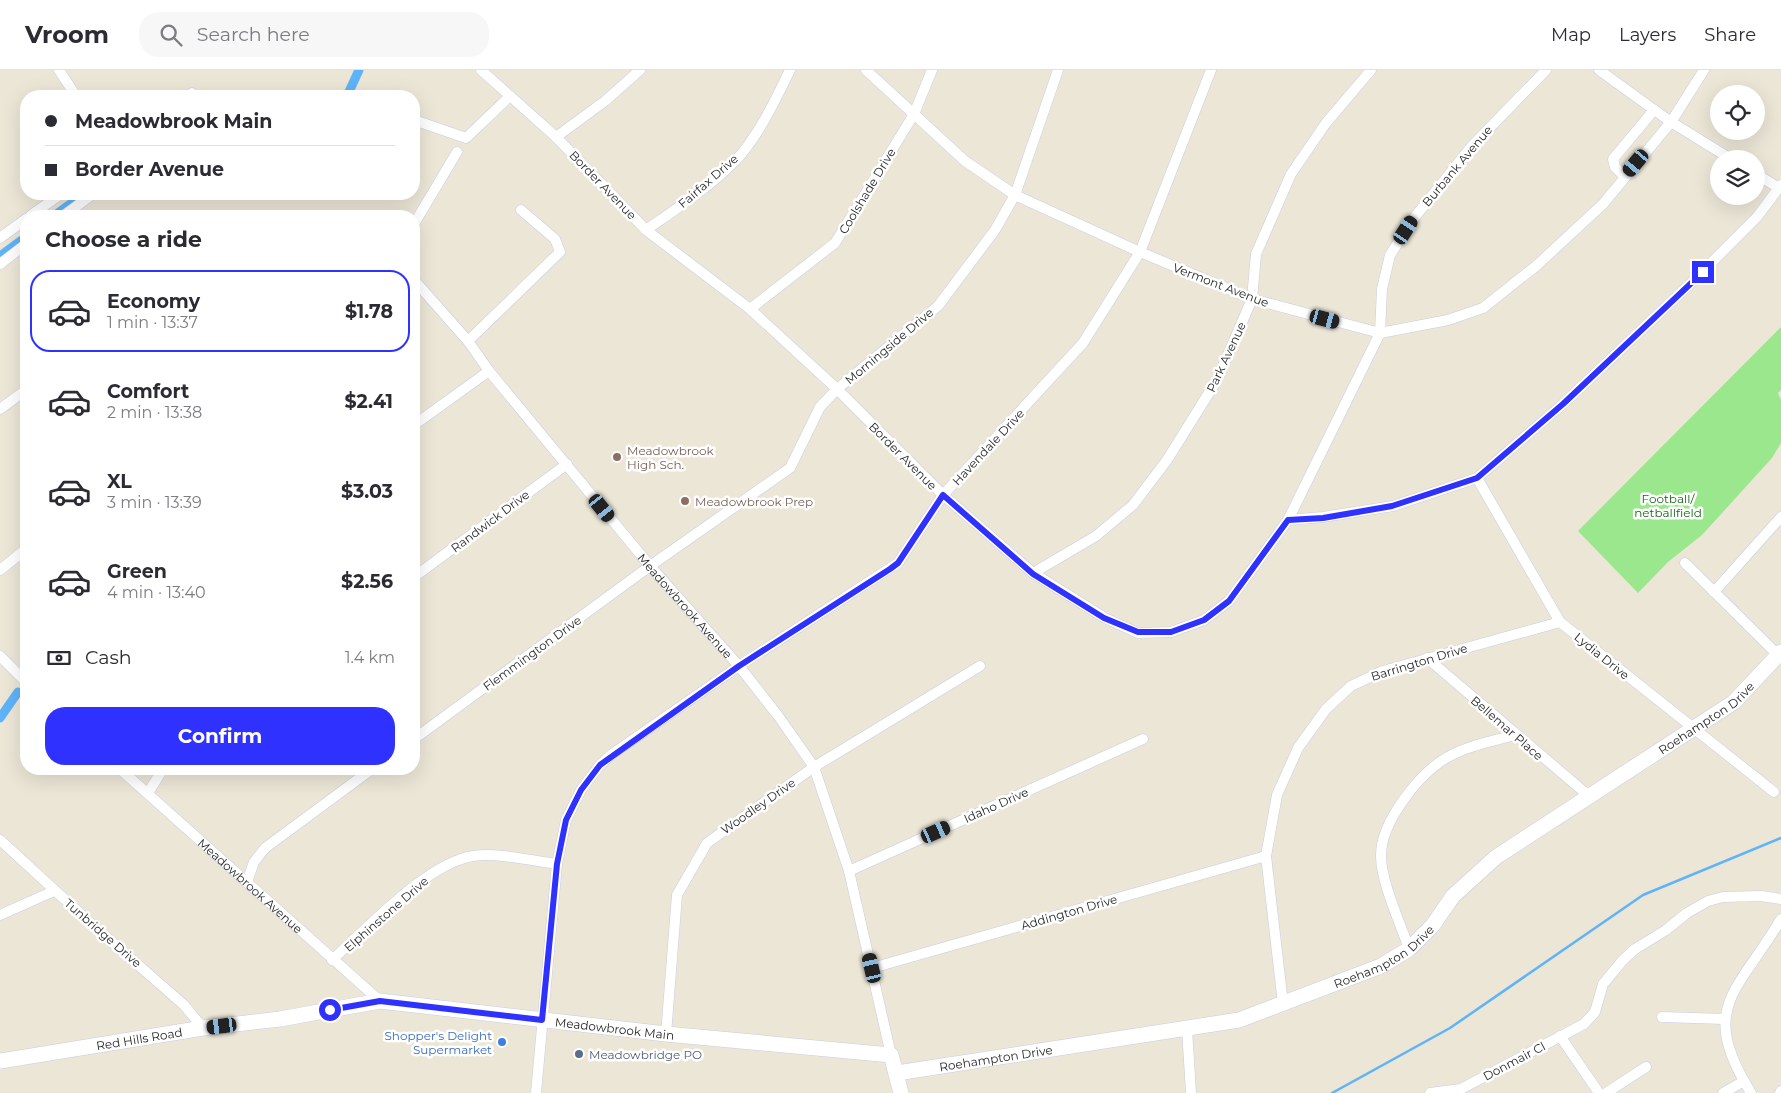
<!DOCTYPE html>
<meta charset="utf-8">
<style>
body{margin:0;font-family:Montserrat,sans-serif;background:#f7f7f7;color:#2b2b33;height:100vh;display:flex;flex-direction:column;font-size:19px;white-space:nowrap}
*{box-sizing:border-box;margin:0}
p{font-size:16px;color:#7c7c81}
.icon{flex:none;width:28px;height:28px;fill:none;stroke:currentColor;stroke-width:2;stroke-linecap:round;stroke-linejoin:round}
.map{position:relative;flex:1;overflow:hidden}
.side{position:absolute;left:20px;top:140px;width:400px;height:565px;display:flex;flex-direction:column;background:#fff;border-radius:20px;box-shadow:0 5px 20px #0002}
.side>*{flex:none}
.banner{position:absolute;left:20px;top:20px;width:400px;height:110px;border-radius:20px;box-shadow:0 5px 20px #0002;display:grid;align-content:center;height:110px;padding:0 25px;background:#fff}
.tools{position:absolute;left:1710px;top:15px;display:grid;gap:10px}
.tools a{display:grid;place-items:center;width:55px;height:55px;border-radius:50%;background:#fff;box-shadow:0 5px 20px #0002;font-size:25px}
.end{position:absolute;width:22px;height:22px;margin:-11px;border:6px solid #2f31ff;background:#fff;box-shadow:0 0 0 2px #fff}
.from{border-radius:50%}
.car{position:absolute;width:15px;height:30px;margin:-15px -8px;border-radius:6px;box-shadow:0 0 4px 1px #0007;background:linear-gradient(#222 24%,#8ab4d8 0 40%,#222 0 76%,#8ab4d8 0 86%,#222 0)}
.banner b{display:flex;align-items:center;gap:18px;height:48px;font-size:19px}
.banner b+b{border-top:1px solid #e1e1e2}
.banner i{width:12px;height:12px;background:#2b2b33}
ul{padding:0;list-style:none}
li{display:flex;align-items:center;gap:15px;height:82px;margin:0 10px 8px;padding:0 15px;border:2px solid transparent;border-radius:20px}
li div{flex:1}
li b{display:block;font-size:19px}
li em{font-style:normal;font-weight:700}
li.selected{border-color:#2f31ff}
li>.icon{width:45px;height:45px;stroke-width:1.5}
h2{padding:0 25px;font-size:22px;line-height:60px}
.pay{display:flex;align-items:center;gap:12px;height:55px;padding:0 25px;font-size:19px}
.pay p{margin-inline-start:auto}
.primary-button{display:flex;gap:10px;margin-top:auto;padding:10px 25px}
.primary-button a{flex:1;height:58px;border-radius:20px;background:#2f31ff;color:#fff;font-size:20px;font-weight:700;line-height:58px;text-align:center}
header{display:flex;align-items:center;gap:30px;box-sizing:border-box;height:70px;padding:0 25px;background:#fff;border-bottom:1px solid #e1e1e2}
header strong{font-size:24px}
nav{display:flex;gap:28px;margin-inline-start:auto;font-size:18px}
.search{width:350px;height:45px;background:#f7f7f7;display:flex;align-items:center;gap:12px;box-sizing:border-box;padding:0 18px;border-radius:20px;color:#7c7c81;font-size:19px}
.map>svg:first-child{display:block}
</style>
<header>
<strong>Vroom</strong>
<div class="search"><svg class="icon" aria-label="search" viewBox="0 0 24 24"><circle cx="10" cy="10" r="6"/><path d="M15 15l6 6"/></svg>Search here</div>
<nav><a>Map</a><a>Layers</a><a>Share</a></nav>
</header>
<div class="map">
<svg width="1781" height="1023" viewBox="0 0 1781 1023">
<rect width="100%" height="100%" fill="#ebe6d6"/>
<!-- green -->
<path fill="#9be78d" d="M1781,257v63l-3,3 3,7v43l-9,15 -70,77 -34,27 -30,31 -60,-62z"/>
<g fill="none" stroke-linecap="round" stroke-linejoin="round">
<!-- stream -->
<path stroke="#5fb3f8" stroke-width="2.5" d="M1332,1023l118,-65 193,-133 138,-57"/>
<!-- canal -->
<path stroke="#5fb3f8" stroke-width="9" d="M347,26l12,-26
M54,146l30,-22
M0,186l26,-19
M0,648l18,-26"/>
<!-- street casing -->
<g stroke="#cbcce2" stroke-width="11">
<g id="street">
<path d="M59,0l17,26"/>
<path d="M481,0l75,67 90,93 104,79 87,80 106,106 90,78 72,45 33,15 33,-1 33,-12 25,-19 59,-81 35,-3 70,-11 84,-28 86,-74 126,-119 68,-68 24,-32"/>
<path d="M866,0l99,91 50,34 125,57 112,47 128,34 68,-13 35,-12 53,-42 67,-62 68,-82 33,-52"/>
<path d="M1599,0l72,52 60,37"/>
<path d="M188,26l4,-3"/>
<path d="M414,50l52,18 44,-42"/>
<path d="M556,67l49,-36 35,-31"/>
<path d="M1756,104l23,14"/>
<path d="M1625,107l-10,-10 -2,-8 41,-49"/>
<path d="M30,146l31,-22"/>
<path d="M63,146l30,-22"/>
<path d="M414,154l43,-72"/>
<path d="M646,160c30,-21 62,-42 88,-68 23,-23 42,-63 56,-92"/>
<path d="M0,168l26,-19"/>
<path d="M0,194l26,-20"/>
<path id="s1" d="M414,210l54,61 21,30 161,195 89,100 40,51 35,50 35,104 42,184"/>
<path d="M750,239l85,-66 79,-129 18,-44"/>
<path d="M468,271l92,-89 -5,-13 -34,-29"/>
<path d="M0,339l26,-19"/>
<path d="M414,355l75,-54"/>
<path d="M1477,408l83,144 214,170"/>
<path d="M1288,450l92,-187 2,-44 8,-34 24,-37 58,-72 74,-76"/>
<path d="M1685,493l93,92"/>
<path d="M0,500l26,-21"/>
<path d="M1033,503l63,-37 37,-31 34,-45 50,-80 35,-81 4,-45 35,-80 35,-51 45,-53"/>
<path d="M414,507l153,-113"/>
<path d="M1714,522l67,-75"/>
<path d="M0,586l26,26"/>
<path d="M1427,588l162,138"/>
<path d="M414,669l236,-173 140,-98 30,-61 17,-18 101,-83 57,-76 20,-35 43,-125"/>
<path id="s2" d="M120,699l260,232"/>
<path d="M148,723l15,-24"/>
<path d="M0,770l97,89 87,76 19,23"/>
<path d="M849,801l294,-132"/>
<path d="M247,812l7,-20 11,-14 107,-79"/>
<path d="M0,845l54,-24"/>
<path d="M1409,879c-9,-27 -27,-64 -28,-92 -1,-34 37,-82 65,-99 20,-12 47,-17 69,-23"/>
<path d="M332,890c35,-31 95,-97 141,-104 24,-4 60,5 84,8"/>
<path d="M872,898l394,-112"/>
<path d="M1283,934l-17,-148 11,-61 21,-47 28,-39 25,-23 32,-15 177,-49"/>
<path d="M1662,947l63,2"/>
<path d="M1187,959l4,64"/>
<path d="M666,964l11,-139 30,-52 107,-76 166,-101"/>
<path d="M1560,966l39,57"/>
<path d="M536,1023l21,-229 9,-44 15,-30 19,-25 12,-11 127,-88 159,-103 45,-68 140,-152 57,-91 71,-182"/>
<path d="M1430,1023l31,-4 123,-65 11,-12 8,-28 20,-24 12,-11 31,-19 21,-17 21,-12 15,-4 38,-1 20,3"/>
<path d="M1606,1023l40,-26"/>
<path d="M1723,1023l21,-12"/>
<path d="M1751,1023c-54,-87 -12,-102 30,-174"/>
<path d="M1780,1023l1,-2"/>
</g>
</g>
<!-- secondary casing -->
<g stroke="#cbcce2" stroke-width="16">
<g id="secondary">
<path id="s3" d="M0,991l203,-33 77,-9 100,-18 286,33 225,21 10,38"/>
<path id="s4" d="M897,1003l342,-53 142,-54 28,-17 24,-24 20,-29 43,-39 238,-155 47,-50"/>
</g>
</g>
<!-- street -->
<use href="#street" stroke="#fff" stroke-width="10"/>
<!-- secondary -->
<use href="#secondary" stroke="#fff" stroke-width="15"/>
</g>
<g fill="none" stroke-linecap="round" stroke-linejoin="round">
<!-- route -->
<path stroke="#2f31ff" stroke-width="6" d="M330,940l50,-9 162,19 15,-156 9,-44 15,-30 19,-25 139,-99 151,-97 8,-6 45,-68 90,79 71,44 34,14h33l33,-12 25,-19 59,-81 35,-2 69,-12 85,-28 86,-74 140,-132"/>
</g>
<!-- markers -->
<g fill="#8d6e63" stroke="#fff" stroke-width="2">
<circle cx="617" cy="387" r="5"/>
<circle cx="685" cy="431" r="5"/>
</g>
<circle fill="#3f7fe0" stroke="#fff" stroke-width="2" cx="502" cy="972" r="5"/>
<circle fill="#5c6f8a" stroke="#fff" stroke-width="2" cx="579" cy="984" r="5"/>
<g text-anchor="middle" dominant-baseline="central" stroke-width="5" stroke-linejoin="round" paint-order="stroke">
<!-- street labels -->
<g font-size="12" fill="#272727" stroke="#fff">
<text transform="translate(1457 96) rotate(-50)">Burbank Avenue</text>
<text transform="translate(708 111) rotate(-41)">Fairfax Drive</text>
<text transform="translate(603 115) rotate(46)">Border Avenue</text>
<text transform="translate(867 121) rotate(-59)">Coolshade Drive</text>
<text transform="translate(1221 215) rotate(21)">Vermont Avenue</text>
<text transform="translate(889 276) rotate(-40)">Morningside Drive</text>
<text transform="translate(1226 287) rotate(-65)">Park Avenue</text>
<text transform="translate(988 377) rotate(-47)">Havendale Drive</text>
<text transform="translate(903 386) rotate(45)">Border Avenue</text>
<text transform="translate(490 451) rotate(-37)">Randwick Drive</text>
<text stroke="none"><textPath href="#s1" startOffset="424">Meadowbrook Avenue</textPath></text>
<text transform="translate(532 583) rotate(-36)">Flemmington Drive</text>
<text transform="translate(1602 586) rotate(39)">Lydia Drive</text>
<text transform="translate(1419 592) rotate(-17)">Barrington Drive</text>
<text stroke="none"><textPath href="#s4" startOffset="910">Roehampton Drive</textPath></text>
<text transform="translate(1507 658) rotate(41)">Bellemar Place</text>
<text transform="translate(996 735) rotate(-24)">Idaho Drive</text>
<text transform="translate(758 736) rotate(-35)">Woodley Drive</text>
<text stroke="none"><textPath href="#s2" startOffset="175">Meadowbrook Avenue</textPath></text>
<text transform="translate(1069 842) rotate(-16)">Addington Drive</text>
<text transform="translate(386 844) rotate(-41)">Elphinstone Drive</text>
<text transform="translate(103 863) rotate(41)">Tunbridge Drive</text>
<text stroke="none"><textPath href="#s4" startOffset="505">Roehampton Drive</textPath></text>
<text stroke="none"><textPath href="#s3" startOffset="621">Meadowbrook Main</textPath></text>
<text stroke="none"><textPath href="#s3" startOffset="141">Red Hills Road</textPath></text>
<text stroke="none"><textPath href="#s4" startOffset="100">Roehampton Drive</textPath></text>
<text transform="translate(1514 991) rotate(-28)">Donmair Cl</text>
</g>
<!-- education labels -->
<g font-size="12" fill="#785e54" stroke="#fff" text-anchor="start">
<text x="627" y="380">Meadowbrook<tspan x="627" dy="14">High Sch.</tspan></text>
<text x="695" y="431">Meadowbrook Prep</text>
</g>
<!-- park labels -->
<g font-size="12" fill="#156713" stroke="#fff">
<text x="1668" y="428">Football/<tspan x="1668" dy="14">netballfield</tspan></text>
</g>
<!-- shop labels -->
<g font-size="12" fill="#366cbe" stroke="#fff" text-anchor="end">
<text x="492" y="965">Shopper's Delight<tspan x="492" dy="14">Supermarket</tspan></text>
</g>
<!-- service labels -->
<g font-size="12" fill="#4e5e75" stroke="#fff" text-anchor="start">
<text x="589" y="984">Meadowbridge PO</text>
</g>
</g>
</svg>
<div class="tools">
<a><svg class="icon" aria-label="locate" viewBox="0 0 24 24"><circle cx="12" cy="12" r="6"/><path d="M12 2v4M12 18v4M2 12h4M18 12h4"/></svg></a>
<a><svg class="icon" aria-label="layers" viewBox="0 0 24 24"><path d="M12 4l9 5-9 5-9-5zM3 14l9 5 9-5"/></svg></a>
</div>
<i class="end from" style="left:330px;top:940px"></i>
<i class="end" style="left:1703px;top:202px"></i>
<i class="car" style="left:1636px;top:93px;rotate:220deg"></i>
<i class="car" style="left:1406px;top:160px;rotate:33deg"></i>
<i class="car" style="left:1325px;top:249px;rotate:105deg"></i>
<i class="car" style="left:602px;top:438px;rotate:141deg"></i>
<i class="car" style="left:936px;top:762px;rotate:66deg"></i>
<i class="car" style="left:872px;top:898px;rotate:347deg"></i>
<i class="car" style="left:222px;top:956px;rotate:263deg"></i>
<div class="banner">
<b><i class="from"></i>Meadowbrook Main</b>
<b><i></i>Border Avenue</b>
</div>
<section class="side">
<h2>Choose a ride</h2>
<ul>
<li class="selected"><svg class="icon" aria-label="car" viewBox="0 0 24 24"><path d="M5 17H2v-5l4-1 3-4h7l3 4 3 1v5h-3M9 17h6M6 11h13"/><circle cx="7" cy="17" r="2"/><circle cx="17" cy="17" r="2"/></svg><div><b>Economy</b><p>1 min · 13:37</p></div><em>$1.78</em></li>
<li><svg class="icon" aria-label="car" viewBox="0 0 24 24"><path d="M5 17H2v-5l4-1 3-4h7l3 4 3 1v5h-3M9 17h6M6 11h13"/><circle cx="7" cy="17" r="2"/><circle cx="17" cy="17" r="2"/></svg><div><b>Comfort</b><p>2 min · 13:38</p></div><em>$2.41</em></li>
<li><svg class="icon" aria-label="car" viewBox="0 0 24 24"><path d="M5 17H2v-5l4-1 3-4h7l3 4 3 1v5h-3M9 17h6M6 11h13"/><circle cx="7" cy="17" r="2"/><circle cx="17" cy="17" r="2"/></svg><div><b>XL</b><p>3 min · 13:39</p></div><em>$3.03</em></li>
<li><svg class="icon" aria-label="car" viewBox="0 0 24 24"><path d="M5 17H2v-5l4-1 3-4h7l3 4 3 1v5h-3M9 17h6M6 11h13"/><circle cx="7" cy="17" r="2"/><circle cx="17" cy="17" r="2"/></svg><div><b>Green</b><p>4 min · 13:40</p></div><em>$2.56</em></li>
</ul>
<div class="pay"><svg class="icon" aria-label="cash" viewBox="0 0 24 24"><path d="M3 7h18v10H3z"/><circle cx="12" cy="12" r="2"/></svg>Cash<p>1.4 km</p></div>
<div class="primary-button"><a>Confirm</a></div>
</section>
</div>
